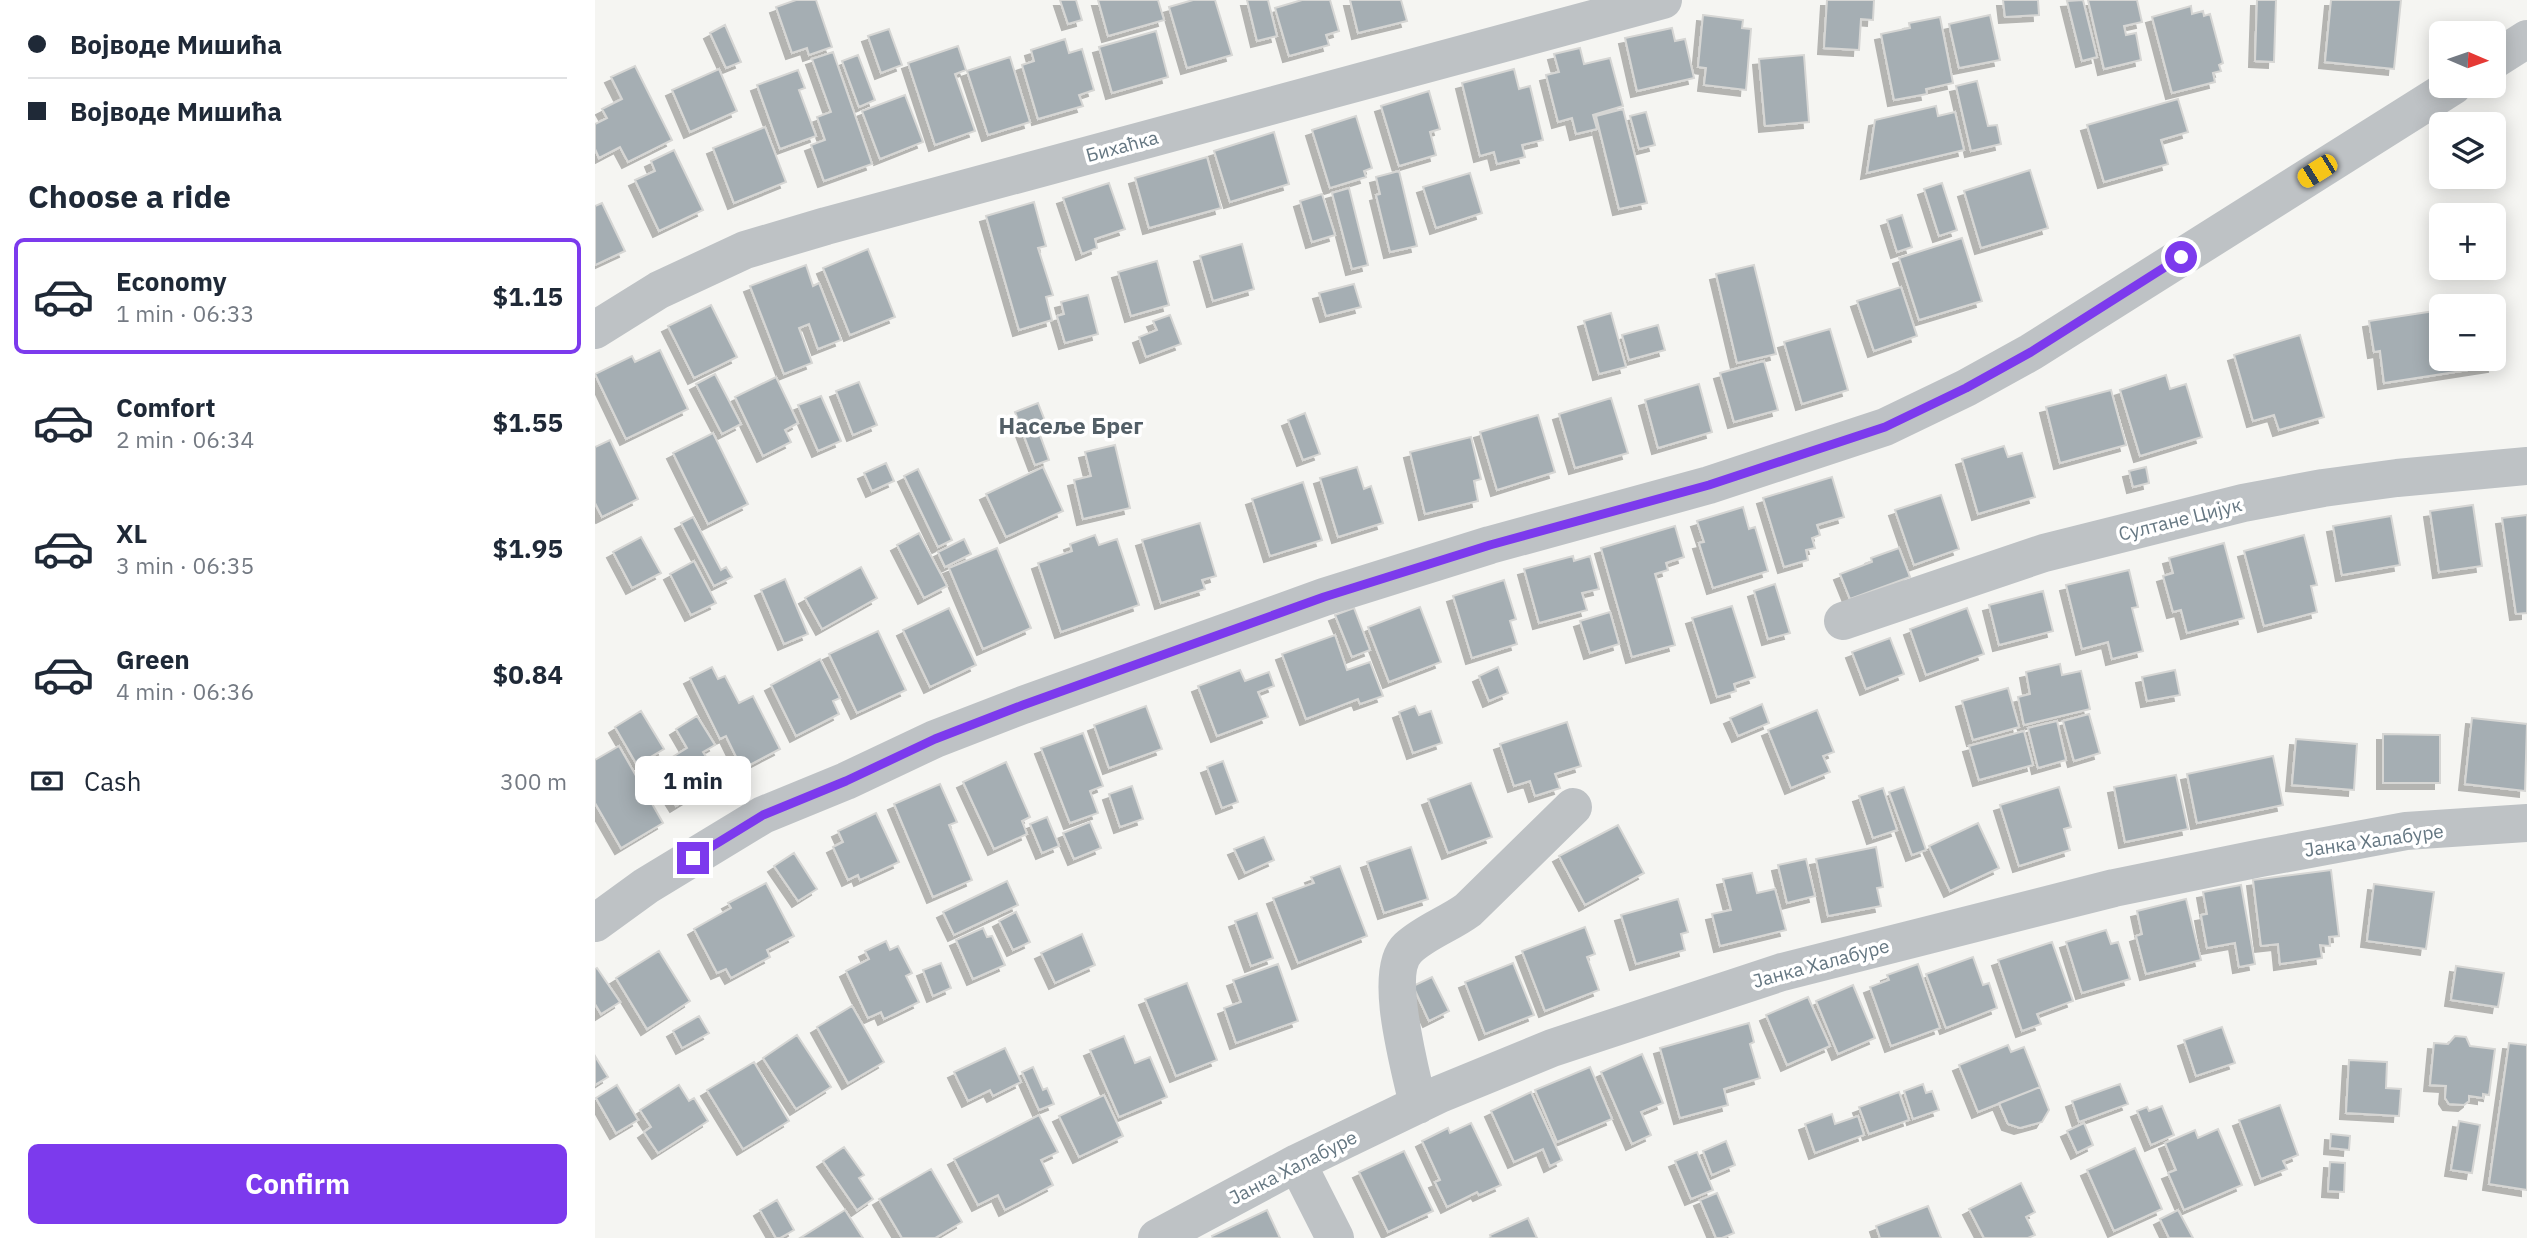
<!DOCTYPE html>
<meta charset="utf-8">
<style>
body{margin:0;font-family:"IBM Plex Sans",sans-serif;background:#f6f6f7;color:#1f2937;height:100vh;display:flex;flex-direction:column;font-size:26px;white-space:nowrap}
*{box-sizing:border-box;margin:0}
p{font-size:23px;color:#747a83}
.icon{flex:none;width:38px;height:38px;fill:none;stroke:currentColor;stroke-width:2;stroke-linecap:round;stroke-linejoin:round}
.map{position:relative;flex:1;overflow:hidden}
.panel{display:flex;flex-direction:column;background:#fff;width:595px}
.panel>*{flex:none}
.guide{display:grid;align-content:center;height:154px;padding:0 28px;background:#fff}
.needle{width:46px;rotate:92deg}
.tools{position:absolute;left:1834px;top:21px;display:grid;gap:14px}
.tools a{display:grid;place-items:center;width:77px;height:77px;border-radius:10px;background:#fff;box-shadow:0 4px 18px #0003;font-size:35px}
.end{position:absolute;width:32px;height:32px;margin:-16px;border:9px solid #7c3aed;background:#fff;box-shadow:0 0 0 4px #fff}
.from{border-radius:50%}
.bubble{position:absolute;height:49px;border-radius:10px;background:#fff;box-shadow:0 4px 18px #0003;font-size:23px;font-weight:800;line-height:49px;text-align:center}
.car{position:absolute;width:21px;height:42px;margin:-21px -10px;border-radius:9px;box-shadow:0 0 5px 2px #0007;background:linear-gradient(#f5c518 24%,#345 0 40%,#f5c518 0 76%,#345 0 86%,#f5c518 0)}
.guide b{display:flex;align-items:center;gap:24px;height:66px;font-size:26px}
.guide b+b{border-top:2px solid #e0e1e3}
.guide i{width:18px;height:18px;background:#1f2937}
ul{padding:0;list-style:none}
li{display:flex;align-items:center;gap:21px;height:116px;margin:0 14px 10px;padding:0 14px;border:4px solid transparent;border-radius:10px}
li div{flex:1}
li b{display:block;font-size:26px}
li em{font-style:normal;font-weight:800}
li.current{border-color:#7c3aed}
li>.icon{width:63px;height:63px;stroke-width:1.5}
h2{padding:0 28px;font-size:32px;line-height:84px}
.pay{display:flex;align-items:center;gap:18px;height:77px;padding:0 28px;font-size:26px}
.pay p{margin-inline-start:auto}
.cta{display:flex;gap:14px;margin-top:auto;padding:14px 28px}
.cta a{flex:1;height:80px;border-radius:10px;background:#7c3aed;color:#fff;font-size:28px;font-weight:800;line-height:80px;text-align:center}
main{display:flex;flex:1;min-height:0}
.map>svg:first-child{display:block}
</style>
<main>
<section class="panel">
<div class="guide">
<b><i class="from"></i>Војводе Мишића</b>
<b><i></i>Војводе Мишића</b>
</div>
<h2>Choose a ride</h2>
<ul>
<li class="current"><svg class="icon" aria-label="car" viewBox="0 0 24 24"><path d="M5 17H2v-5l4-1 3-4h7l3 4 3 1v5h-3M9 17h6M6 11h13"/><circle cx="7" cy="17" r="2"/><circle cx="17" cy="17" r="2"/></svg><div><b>Economy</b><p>1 min · 06:33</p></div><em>$1.15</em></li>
<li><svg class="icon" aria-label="car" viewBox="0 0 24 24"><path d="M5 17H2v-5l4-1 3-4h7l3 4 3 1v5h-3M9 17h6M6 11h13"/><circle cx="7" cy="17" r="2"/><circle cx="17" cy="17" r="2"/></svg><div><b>Comfort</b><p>2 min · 06:34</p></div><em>$1.55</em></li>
<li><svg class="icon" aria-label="car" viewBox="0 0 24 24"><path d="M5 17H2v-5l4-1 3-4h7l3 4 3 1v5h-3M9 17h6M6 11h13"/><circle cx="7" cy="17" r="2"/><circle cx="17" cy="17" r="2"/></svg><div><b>XL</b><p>3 min · 06:35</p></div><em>$1.95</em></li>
<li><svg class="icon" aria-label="car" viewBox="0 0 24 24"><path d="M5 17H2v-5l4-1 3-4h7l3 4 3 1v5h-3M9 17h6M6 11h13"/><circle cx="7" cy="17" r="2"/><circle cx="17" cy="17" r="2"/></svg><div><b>Green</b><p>4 min · 06:36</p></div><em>$0.84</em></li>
</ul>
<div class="pay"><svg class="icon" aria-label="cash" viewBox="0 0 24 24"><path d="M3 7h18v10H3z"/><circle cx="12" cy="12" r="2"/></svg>Cash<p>300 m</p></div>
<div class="cta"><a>Confirm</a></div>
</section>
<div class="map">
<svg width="1932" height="1238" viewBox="0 0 1932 1238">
<defs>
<filter id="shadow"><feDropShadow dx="-6" dy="6" stdDeviation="0" flood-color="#0004"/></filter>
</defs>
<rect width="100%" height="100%" fill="#f5f5f2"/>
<!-- building -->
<path fill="#a5aeb3" stroke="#d6d6d4" stroke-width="2" filter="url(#shadow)" d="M201,0h20l16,47 -23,8 -2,-7 -15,5 -16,-46z
M465,0h16l6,20 -14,4z
M503,0h60l6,20 -56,16z
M598,0h22l17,55 -45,13 -18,-61z
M652,0h21l9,36 -20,5z
M707,0h28l9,31 -13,4 3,10 -40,11 -14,-48z
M755,0h51l6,21 -49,12z
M1232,0h47l-1,20 -12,-1 -2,31 -35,-2z
M1408,0h35l1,15 -34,2z
M1488,0l14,57 -15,4 -15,-60z
M1493,0h49l5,22 -18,4 2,9 10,-2 5,27 -37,9z
M1662,0h19l-2,62 -19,-1z
M1736,0h70l-7,69 -69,-7z
M1596,6l1,8 11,-3 1,5 6,-2 13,49 -4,2 2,6 -8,2 2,9 -43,11 -20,-76z
M1108,15l40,5 -1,8 9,1 -5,61 -42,-5 2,-17 -8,-1z
M1395,15l10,45 -41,8 -10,-44z
M1345,17l13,66 -27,6 1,5 -33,6 -13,-66 29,-6 -1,-5z
M130,25l16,37 -15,6 -16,-35z
M1077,28l3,13 10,-2 9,39 -57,13 -12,-53z
M294,29l13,36 -21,8 -13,-37z
M561,31l12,46 -56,16 -13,-46z
M470,39l4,14 13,-4 12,41 -15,5 4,11 -45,13 -16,-54 12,-4 -3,-11z
M363,46l8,24 -11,4 20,57 -40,14 -27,-82z
M985,48l4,16 26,-6 13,48 -30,9 4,14 -21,5 -4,-16 -14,4 -12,-47 13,-3 -5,-18z
M238,52l39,112 -48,17 -13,-36 14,-5 -8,-23 14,-5 -19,-53z
M263,55l17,45 -16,7 -17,-46z
M1209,55l5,67 -44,4 -6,-67z
M415,57l20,65 -42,13 -21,-64z
M40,66l37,74 -44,22 -8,-15 -21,11 -4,-9v-25l12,-6 -5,-9 20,-10 -11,-22z
M124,69l18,42 -47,21 -18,-42z
M919,69l5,20 11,-3 13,54 -21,5 3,12 -28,7 -3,-12 -14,4 -18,-73z
M203,70l7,18 -6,2 17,46 -36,13 -23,-64z
M1382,81l11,45 9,-1 4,19 -30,7 -15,-65z
M834,91l11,38 -10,3 6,23 -37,11 -18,-60z
M310,95l18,47 -43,17 -18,-48z
M1583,99l10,33 -27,8 7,24 -64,18 -17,-57z
M1341,106l2,10 17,-4 9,38 -97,23 8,-53z
M1028,109l24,94 -28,6 -23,-93z
M1051,112l9,33 -16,4 -9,-33z
M761,116l16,52 -8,3 2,6 -36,11 -18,-58z
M170,127l21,55 -52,21 -21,-55z
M679,132l15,52 -59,18 -16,-51z
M79,150l29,60 -44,21 -24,-51 20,-9 -4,-10z
M612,157l14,51 -72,20 -14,-50z
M1435,170l18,58 -67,20 -17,-57z
M804,171l18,75 -27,6 -14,-57 4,-1 -4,-17z
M875,173l12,40 -46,15 -13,-41z
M514,183l16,46 -30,10 2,9 -15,6 -19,-56z
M1347,183l15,47 -18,6 -15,-47z
M754,188l19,77 -16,4 -20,-76z
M727,194l13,41 -23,7 -12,-41z
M439,202l12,44 -8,2 15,47 -7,2 6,23 -33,10 -33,-114z
M7,203l23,48 -30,14v-59z
M1307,215l10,32 -15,5 -10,-32z
M1367,238l20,63 -63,19 -20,-62z
M647,244l12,45 -41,12 -13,-45z
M273,249l27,68 -45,18 -27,-67z
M562,261l12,44 -38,11 -13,-44z
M211,265l7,21 6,-3 22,57 -23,9 -9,-25 -10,4 13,35 -28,11 -34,-88z
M1159,265l22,89 -39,9 -21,-89z
M759,284l7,23 -35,9 -7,-23z
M1306,287l16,49 -43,15 -17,-50z
M493,295l10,39 -33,9 -8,-27 7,-2 -3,-12z
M116,305l26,52 -43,21 -26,-52z
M1846,310v49h53l1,-49 7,49 -9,1 1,6 -110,17 -4,-32 -6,1 -5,-31z
M1016,313l15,54 -27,7 -15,-53z
M575,315l11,29 -35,13 -7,-20 18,-7 -4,-9z
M1063,325l7,25 -36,10 -7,-25z
M1235,329l18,61 -46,14 -18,-62z
M1705,335l24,82 -45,13 -5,-15 -21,6 -19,-66z
M65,350l28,59 -62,30 -31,-65 37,-18 3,6z
M1169,361l14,49 -44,12 -14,-49z
M120,374l26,50 -19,10 -26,-50z
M1571,375l4,14 16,-5 16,53 -62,19 -20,-66z
M181,377l22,46 -13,7 6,12 -28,14 -28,-59z
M264,382l18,43 -24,10 -17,-44z
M1104,384l13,48 -54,16 -13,-48z
M1516,390l15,55 -66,18 -14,-56z
M226,396l20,45 -23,10 -20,-46z
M1016,398l17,55 -53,15 -16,-54z
M443,403l7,18 -9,3 13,36 -14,5 -20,-53z
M710,413l15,41 -17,6 -15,-40z
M943,415l17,57 -58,18 -17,-58z
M118,433l35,71 -40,20 -35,-71z
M876,437l10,42 -7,2 4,20 -53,13 -15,-62z
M15,440l28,59 -36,18 -7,-14v-56z
M520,445l15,63 -47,11 -9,-39 17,-4 -6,-24z
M1409,446l4,11 14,-4 13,44 -57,17 -16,-55z
M291,463l8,18 -22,10 -8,-18z
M448,467l20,44 -57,26 -20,-43z
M762,467l7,22 7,-3 12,37 -45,14 -18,-59z
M1551,467l3,16 -16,4 -4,-16z
M323,469l34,71 -14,7 -34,-71z
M1237,477l12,40 -27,8 3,10 -8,3 3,10 -9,2 2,10 -24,7 -21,-69z
M708,482l19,58 -52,16 -18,-57z
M1346,495l18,54 -45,16 -19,-55z
M1878,505l9,61 -43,6 -9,-61z
M1148,507l6,22 6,-2 13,44 -55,17 -14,-45 5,-1 -7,-21z
M1932,515v98l-11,1 -14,-96z
M1796,516l9,49 -58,10 -9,-49z
M98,517l28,53 5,-3 6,10 -18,9 -33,-63z
M605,523l16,53 -14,4 3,9 -44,14 -19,-63z
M1080,526l9,31 -18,6 2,7 -13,4 20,71 -43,12 -31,-109z
M324,533l28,53 -23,12 -27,-53z
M500,535l4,10 18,-6 22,66 -78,27 -23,-69 34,-12 -2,-7z
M1709,535l13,50 -6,1 6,26 -53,14 -20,-75z
M46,537l20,36 -29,15 -19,-36z
M369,539l7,15 -26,13 -7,-15z
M1629,543l20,75 -57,15 -6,-23 -8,2 -10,-36 10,-3 -4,-15z
M402,548l34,80 -48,21 -34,-81z
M1304,548l11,29 -60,22 -10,-25 32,-12 -1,-4z
M978,556l1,5 16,-5 9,33 -17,4 5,17 -48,13 -15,-54z
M99,561l22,42 -25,12 -21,-41z
M266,567l16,31 -55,31 -17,-31z
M1534,570l9,37 -6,1 11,43 -31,8 -4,-17 -26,7 -16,-64z
M190,579l23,55 -24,10 -23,-54z
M909,580l12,39 -6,2 7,23 -45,14 -19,-62z
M1180,584l15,49 -22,6 -14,-48z
M1448,591l10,40 -54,14 -10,-40z
M1137,606l23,71 -21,7 2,7 -19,6 -25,-79z
M825,607l21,55 -52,20 -21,-55z
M354,608l27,57 -46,22 -27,-57z
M759,608l16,42 -18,7 -17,-42z
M1372,608l17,46 -58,21 -16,-46z
M1015,612l9,32 -29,9 -10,-32z
M283,631l28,59 -49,23 -28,-59z
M740,635l12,35 23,-8 13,34 -23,8 -2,-5 -52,20 -24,-65z
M1295,638l14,36 -38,15 -14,-37z
M225,659l20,39 -7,3 6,13 -43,22 -25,-51z
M1465,664l2,11 19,-4 9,38 -66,16 -6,-28 12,-3 -4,-22z
M117,667l6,12 7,-3 14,27 14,-7 27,53 -38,20 -16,-33 -6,3 -30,-61z
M903,667l10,26 -19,8 -10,-25z
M645,670l5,11 24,-9 5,14 -16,6 10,25 -51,19 -19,-50z
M1580,670l5,25 -33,6 -5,-24z
M1413,688l11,39 -46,13 -11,-39z
M1167,704l7,19 -31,13 -8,-18z
M551,706l16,43 -53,19 -15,-43z
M820,706l4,9 12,-4 11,32 -29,10 -14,-41z
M1222,710l17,42 -11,4 7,16 -39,16 -23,-58z
M46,711l23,38 -27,16 -22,-38z
M1494,714l11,39 -26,8 -11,-40z
M102,716l18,29 -12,7 17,27 -44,27 -23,-37 34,-21 -11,-19z
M1877,718l55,6 -2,67 -60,-7z
M1462,721l9,39 -28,8 -10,-40z
M972,722l14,44 -26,8 5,14 -25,8 -5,-15 -16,5 -14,-42z
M1429,731l9,34 -54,15 -10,-34z
M488,733l20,53 -13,5 8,22 -28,10 -29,-75z
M1788,734l57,1v48h-57z
M1701,739l61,5 -3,46 -62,-5z
M24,746l44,77 -42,25 -26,-45v-43z
M1678,756l10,49 -86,18 -10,-49z
M628,761l15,41 -16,6 -15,-41z
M411,762l24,55 -8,4 5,13 -33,15 -31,-67z
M1581,775l12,54 -63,13 -11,-55z
M876,783l21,54 -44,16 -20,-54z
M345,784l17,38 -8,3 23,55 -39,17 -39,-93z
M537,786l11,33 -23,8 -11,-33z
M1309,787l22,63 -14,5 -23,-63z
M1464,787l12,40 -7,2 6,21 -51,16 -19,-61z
M1288,788l14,42 -24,8 -14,-42z
M281,813l23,49 -39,18 -2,-5 -10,5 -15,-33 10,-5 -5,-11z
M452,817l12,29 -17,7 -12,-29z
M495,822l11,26 -27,11 -11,-26z
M1383,823l21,45 -49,23 -21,-45z
M1023,825l26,48 -59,32 -26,-49z
M669,837l10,23 -29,13 -11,-24z
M816,847l17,52 -44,14 -17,-51z
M1281,847l7,40 -6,1 4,18 -53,10 -12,-57z
M199,853l23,36 -19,12 -24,-35z
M1211,859l9,37 -28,7 -9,-38z
M745,866l27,70 -69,27 -25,-65 41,-15 -3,-6z
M1736,870l8,66 -10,1 1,9 -10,-1 2,13 -42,6 -2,-20 -17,2 -8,-66z
M1157,873l5,20 18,-4 11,41 -66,16 -8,-32 19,-4 -8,-31z
M412,881l11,24 -64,30 -11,-23z
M171,883l28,53 -27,14 3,7 -39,21 -5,-9 -9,4 -23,-44 37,-21 -3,-5z
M1779,884l60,8 -8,57 -59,-8z
M1646,885l14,79 -16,3 -4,-24 -28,5 -6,-33 6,-1 -4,-22z
M1083,899l10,33 -7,2 4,16 -49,14 -15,-49z
M1591,899l15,61 -55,14 -10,-38 6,-2 -5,-23z
M421,912l14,30 -17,8 -14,-29z
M662,913l16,45 -22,8 -16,-45z
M990,927l10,27 -8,3 12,33 -54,21 -23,-60z
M388,928l4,9 5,-1 13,29 -32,14 -17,-39z
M1511,930l5,14 7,-2 12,37 -48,14 -16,-51z
M487,934l13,31 -40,18 -14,-30z
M291,941l4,9 8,-4 14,27 -6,3 13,26 -35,17 -3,-7 -13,6 -22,-47 23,-12 -4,-8z
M1457,942l21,59 -36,13 4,10 -19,7 -24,-71z
M64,951l31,50 -43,28 -31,-51z
M1378,957l10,28 6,-2 8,25 -51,20 -20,-54z
M346,963l10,25 -18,8 -10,-26z
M918,963l21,52 -49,19 -20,-52z
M683,964l20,57 -62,22 -12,-35 17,-6 -8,-22z
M1323,964l22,64 -49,18 -21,-59 19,-7 -2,-5z
M1861,966l48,7 -6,34 -47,-7z
M2,968l23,34 -19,12 -6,-10v-35z
M837,977l17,34 -20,10 -16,-35z
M592,983l30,77 -41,16 -31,-77z
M1258,985l22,53 -37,16 -22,-53z
M1213,997l22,49 -43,19 -21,-50z
M257,1006l32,56 -36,21 -31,-56z
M104,1016l10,17 -27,15 -9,-17z
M1154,1023l5,19 -4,2 10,34 -36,11 4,16 -48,13 -20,-70z
M1627,1027l13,36 -39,13 -12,-36z
M202,1035l34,52 -35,22 -33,-51z
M529,1036l11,27 15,-6 17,40 -48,20 -29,-67z
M1860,1036l11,1 4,9 25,3 -6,46 -6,-1v4l-14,-2v5l-5,4 -15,-1 -4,-6 1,-12 -16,-1 4,-42 14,1z
M1914,1043l18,2v145l-38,-6z
M1413,1045l3,7 13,-5 16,40 -62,25 -19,-47z
M410,1048l16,34 -28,14 -3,-6 -22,11 -14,-29z
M1047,1054l21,49 -22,9 10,23 -19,9 -31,-72z
M0,1056l13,21 -13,8z
M1754,1060l38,2 -1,26 15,1 -2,27 -53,-3z
M159,1062l35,59 -46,28 -36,-59z
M438,1067l10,23 4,-2 7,16 -15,6 -17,-38z
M995,1067l22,52 -55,23 -22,-52z
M1328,1084l3,9 6,-2 7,19 -26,9 -9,-28z
M1525,1084l8,20 -49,18 -7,-21z
M22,1085l21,35 -22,13 -20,-35z
M84,1085l10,16 5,-3 14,23 -50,32 -14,-21 7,-5 -11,-17z
M1445,1087l9,23 -7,12 -22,6 -12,-4 -9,-21z
M936,1092l31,68 -12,6 -7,-17 -29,13 -23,-51z
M1304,1092l10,28 -40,14 -10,-27z
M509,1095l19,41 -44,21 -20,-41z
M1685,1105l18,50 -15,6 4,8 -26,10 -22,-59z
M1567,1106l12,29 -23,10 -14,-34 10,-4 2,4z
M1237,1114l3,10 23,-8 6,19 -49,18 -10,-29z
M444,1115l19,37 -17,8 12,25 -48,25 -7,-15 -20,10 -24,-46z
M1864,1121l21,4 -8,48 -21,-3z
M876,1123l30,62 -22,10 -2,-3 -30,15 -12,-25 5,-2 -18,-39 26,-13 2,5z
M1489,1123l9,22 -16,8 -10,-22z
M1623,1129l24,56 -58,25 -16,-37 8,-3 -11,-27 30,-13 3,8z
M1736,1134l19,2 -1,14 -19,-2z
M1131,1141l9,24 -23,10 -9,-24z
M249,1147l20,28 -5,3 14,21 -16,11 -34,-49z
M1540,1148l27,61 -48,22 -27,-61z
M809,1151l29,60 -45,21 -29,-60z
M1102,1152l16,38 -22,9 -16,-38z
M1735,1162l15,1 -1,29 -16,-1z
M336,1169l31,53 -27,16h-33l-23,-39z
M1426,1183l14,29 -9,5 9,18 -7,3h-44l-15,-29z
M1122,1193l17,40 -12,5h-6l-16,-38z
M182,1200l17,30 -14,8h-4l-16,-28z
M1333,1206l13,32h-61l-4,-12z
M250,1210l18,28h-63z
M672,1210l13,28h-67l-1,-2z
M1583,1210l15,28h-24l-9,-19z
M933,1218l9,20h-46l-1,-3z"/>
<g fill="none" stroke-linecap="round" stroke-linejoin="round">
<!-- street -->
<path stroke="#bec2c5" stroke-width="38" d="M1899,60l33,-21
M0,330l64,-40 86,-40 81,-24 837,-226
M1248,621l201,-68 199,-50 80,-15 74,-10 130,-12
M0,923l51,-37 117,-71 83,-34 89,-42 88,-34 301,-108 166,-52 219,-60 176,-58 81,-39 65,-36 422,-266
M823,1105c-7,-34 -36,-133 -10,-157 17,-16 41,-24 60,-38l105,-103
M702,1163l38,75
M562,1238l140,-75 143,-69 112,-46 230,-76 332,-84 147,-30 145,-27 121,-8"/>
</g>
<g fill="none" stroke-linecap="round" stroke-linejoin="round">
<!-- route -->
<path stroke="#7c3aed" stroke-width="9" d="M98,858l70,-43 83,-34 89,-42 88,-34 301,-108 166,-52 219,-60 176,-58 81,-39 65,-36 150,-95"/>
</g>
<g text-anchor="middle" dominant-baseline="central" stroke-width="7" stroke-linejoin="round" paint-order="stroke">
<!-- street labels -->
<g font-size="19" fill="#657782" stroke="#fff">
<text transform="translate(527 146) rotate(-15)">Бихаћка</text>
<text transform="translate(1585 519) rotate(-14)">Султане Цијук</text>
<text transform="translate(1779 840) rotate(-8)">Јанка Халабуре</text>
<text transform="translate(1226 963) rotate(-15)">Јанка Халабуре</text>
<text transform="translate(698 1167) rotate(-27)">Јанка Халабуре</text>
</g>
<!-- quarter labels -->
<g font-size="23" font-weight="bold" fill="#535f67" stroke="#fff">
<text x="476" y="425">Насеље Брег</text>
</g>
</g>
</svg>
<div class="tools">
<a><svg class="needle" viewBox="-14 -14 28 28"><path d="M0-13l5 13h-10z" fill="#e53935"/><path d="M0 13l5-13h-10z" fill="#747a83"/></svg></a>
<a><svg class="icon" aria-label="layers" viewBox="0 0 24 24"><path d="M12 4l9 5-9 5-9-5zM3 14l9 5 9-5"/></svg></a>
<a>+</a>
<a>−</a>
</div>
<i class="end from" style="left:1586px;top:257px"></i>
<i class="end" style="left:98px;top:858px"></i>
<div class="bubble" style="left:40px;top:756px;width:116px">1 min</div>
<i class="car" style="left:1722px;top:171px;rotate:238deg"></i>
</div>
</main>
